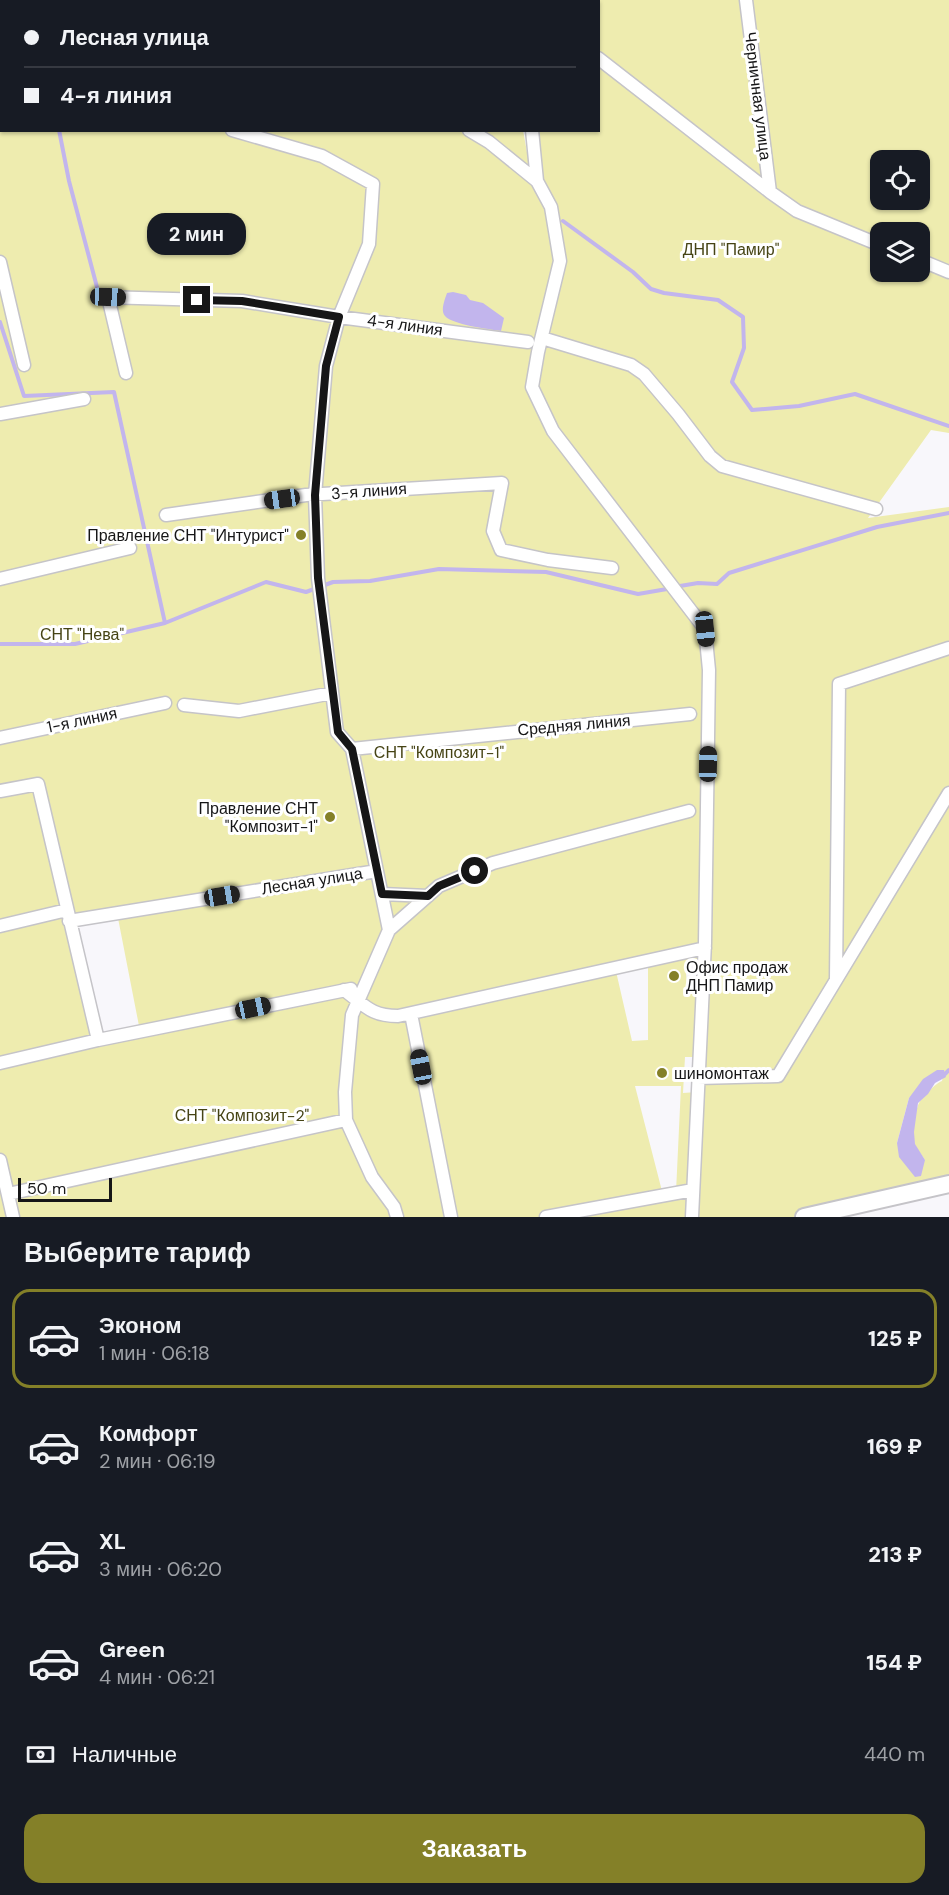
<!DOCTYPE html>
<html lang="ru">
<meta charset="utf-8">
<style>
body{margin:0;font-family:"DM Sans",sans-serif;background:#20242c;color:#f1f3f6;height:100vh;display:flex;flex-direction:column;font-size:22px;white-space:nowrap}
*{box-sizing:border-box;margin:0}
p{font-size:20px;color:#9ea1a6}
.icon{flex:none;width:33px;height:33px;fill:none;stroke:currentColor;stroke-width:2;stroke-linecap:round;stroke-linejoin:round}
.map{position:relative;height:1217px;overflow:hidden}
.drawer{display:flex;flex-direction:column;background:#171b24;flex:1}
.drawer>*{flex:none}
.banner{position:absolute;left:0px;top:0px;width:600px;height:132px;box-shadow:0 2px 4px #0004;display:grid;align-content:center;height:132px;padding:0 24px;background:#171b24}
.controls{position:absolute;left:870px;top:150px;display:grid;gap:12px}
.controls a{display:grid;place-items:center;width:60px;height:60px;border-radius:12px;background:#171b24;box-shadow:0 2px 4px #0004;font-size:30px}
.scale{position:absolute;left:18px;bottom:15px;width:94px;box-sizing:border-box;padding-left:6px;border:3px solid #161617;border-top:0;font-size:16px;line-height:21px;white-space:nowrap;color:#161617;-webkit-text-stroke:4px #fff;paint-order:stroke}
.end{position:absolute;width:27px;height:27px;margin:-14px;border:8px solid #161617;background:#fff;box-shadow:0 0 0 3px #fff}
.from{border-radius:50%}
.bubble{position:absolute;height:42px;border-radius:18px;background:#171b24;box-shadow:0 2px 4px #0004;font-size:20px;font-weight:800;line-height:42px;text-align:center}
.car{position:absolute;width:18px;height:36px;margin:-18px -9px;border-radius:8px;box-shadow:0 0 4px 2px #0007;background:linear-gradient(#222 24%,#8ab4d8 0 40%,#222 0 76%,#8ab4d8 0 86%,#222 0)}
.banner b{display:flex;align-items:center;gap:21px;height:57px;font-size:22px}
.banner b+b{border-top:2px solid #363941}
.banner i{width:15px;height:15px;background:#f1f3f6}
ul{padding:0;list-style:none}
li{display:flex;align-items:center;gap:18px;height:99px;margin:0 12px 9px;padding:0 12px;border:3px solid transparent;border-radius:18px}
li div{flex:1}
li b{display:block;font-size:22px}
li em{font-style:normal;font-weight:800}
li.selected{border-color:#848028}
li>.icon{width:54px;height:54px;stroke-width:1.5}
h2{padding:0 24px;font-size:27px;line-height:72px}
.pay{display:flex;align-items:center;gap:15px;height:66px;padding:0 24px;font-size:22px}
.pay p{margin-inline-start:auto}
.button{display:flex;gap:12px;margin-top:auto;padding:12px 24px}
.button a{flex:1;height:69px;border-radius:18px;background:#848028;color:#fff;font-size:24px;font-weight:800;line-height:69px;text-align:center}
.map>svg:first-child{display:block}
</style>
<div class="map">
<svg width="949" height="1217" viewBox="0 0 949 1217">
<rect width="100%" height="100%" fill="#f8f7fb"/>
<!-- green -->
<path fill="#eeecaf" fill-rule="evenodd" d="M0,0h949v433l-18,-3 -63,88 81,-11v677l-145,33h-804zM2,2h596v128l-66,1 -1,44 -8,-45h-521zM880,160h40v40h-40zM880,232h40v40h-40zM117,913l23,118 -42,9 -29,-119zM705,943l-2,50h-15l-3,-29 12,-2v-18zM648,960v80l-16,1 -17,-74zM685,1057h14l-2,35 -14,1zM944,1071l-2,10c-6,2 -20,16 -23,22 -4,7 -7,34 -4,42 2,5 7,10 10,15l-28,-17 12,-45zM635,1086h46l-5,106 -13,3z"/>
<!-- water -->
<path fill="#c2b5ed" d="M453,292l13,3 4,5 13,3 21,15 -3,13c-12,-2 -48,-6 -56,-15 -5,-5 0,-17 2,-23z
M937,1070h7l2,7 -11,6 -7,11 -10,9 -4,29 1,12 10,16 -4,16 -6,1 -16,-20 -2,-14 12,-45 14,-19z"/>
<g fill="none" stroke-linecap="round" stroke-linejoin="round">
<!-- stream -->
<path stroke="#c2b5ed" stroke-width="4" d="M30,0v2
M59,130l10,51 29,110
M563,221l70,51 18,17 13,4 54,7 25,17 1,31 -12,34 20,28 47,-4 56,-12 94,32
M0,322l24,74 90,-4 51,231
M680,586l18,-3 19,1 12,-11 148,-46 72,-14
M0,644h75l90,-21 101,-41 40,10 27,-10 37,-1 69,-12 107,3 92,22 29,-5
M940,1075l5,-1 4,-4"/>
<!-- minor casing -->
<g stroke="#c5c4c8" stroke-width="15">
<path id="minor" d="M93,0l6,2
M499,0v2
M746,0l24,192
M526,1l1,1
M443,2l11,-2
M598,58l172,134 27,19 83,34
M232,130l90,26 51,28 -4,60 -30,73 -13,49 -11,129 3,83 19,154 15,17 37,181 -37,85 -7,77 1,28 26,57 22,30 3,10
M469,130l20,12 48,39
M532,130l5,51 14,26 9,54 -22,91 -6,35 21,44 152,198 4,41 -4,273 -13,274
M920,260l29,12
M0,262l24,103
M104,297l138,4 97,16 189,25
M108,297l18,76
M542,338l89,27 13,9 34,40 32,42 12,10 154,43
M0,414l84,-15
M166,515l140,-20 196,-12 -9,48 8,19 47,10 64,8
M0,579l130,-31
M184,705l55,6 93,-18
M0,738l165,-35
M352,749l338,-35
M0,791l38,-7 60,256
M382,894l46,2
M69,921l308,-50
M0,926l67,-16
M389,930l50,-44 54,-23 196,-52
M836,980l3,-296 110,-36
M344,990c21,15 26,26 54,26l307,-68
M411,1014l40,203
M0,1063l98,-23 253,-51
M698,1078l80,-2 171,-283
M0,1160l13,57
M8,1194l338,-74
M546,1217l147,-27"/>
</g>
<!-- tertiary casing -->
<g stroke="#c5c4c8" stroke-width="20">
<path id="tertiary" d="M804,1217l145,-33"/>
</g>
<!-- minor -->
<use href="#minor" stroke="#fff" stroke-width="12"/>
<!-- tertiary -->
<use href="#tertiary" stroke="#fff" stroke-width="16"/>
</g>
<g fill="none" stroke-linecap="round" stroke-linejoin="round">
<!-- route -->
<path stroke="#161617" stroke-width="8" d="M197,300l45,1 97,16 -13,49 -11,129 3,83 20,154 14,17 30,145 46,2 11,-10 36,-15"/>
</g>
<!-- markers -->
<g fill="#848028" stroke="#fff" stroke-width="2">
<circle cx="301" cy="535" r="6"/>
<circle cx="330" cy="817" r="6"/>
<circle cx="674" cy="976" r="6"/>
<circle cx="662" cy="1073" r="6"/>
</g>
<g text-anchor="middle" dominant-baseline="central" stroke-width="6" stroke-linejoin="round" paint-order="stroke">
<!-- street labels -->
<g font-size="16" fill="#161617" stroke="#fff">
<text transform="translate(758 96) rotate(83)">Черничная улица</text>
<text transform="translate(405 325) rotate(8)">4-я линия</text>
<text transform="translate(369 491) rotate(-4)">3-я линия</text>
<text transform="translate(82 720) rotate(-12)">1-я линия</text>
<text transform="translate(574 725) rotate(-5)">Средняя линия</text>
<text transform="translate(312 881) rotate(-9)">Лесная улица</text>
</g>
<!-- park labels -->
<g font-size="16" fill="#464415" stroke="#fff">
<text x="731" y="249">ДНП "Памир"</text>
<text x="82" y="634">СНТ "Нева"</text>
<text x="439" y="752">СНТ "Композит-1"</text>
<text x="242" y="1115">СНТ "Композит-2"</text>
</g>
<!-- poi labels -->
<g font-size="16" fill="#161617" stroke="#fff" text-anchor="end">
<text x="289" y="535">Правление СНТ "Интурист"</text>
<text x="318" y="808">Правление СНТ<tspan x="318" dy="18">"Композит-1"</tspan></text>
<text x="686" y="967" text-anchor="start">Офис продаж<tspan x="686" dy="18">ДНП Памир</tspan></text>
<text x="674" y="1073" text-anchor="start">шиномонтаж</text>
</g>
</g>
</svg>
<div class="controls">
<a><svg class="icon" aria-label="locate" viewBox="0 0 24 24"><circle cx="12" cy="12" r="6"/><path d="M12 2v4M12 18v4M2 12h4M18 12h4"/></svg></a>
<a><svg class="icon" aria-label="layers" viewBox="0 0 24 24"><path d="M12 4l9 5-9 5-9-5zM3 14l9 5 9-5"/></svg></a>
</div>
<div class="scale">50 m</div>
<i class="end from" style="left:475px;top:871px"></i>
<i class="end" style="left:197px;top:300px"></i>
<div class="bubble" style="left:147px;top:213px;width:99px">2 мин</div>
<i class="car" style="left:108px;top:297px;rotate:92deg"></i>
<i class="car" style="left:282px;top:499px;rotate:262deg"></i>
<i class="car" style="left:705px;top:629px;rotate:174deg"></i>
<i class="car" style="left:708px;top:764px;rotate:1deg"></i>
<i class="car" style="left:222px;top:896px;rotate:81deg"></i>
<i class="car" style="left:253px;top:1008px;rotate:78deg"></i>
<i class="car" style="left:421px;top:1067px;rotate:349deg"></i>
<div class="banner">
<b><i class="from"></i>Лесная улица</b>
<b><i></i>4-я линия</b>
</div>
</div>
<section class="drawer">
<h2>Выберите тариф</h2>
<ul>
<li class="selected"><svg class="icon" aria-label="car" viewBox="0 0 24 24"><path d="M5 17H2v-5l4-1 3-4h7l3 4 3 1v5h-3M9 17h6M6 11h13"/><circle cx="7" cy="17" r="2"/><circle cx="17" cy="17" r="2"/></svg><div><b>Эконом</b><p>1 мин · 06:18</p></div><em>125 ₽</em></li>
<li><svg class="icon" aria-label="car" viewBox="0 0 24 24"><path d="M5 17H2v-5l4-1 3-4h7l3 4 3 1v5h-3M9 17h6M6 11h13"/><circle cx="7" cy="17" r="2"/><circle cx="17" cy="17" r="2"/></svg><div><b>Комфорт</b><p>2 мин · 06:19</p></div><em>169 ₽</em></li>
<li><svg class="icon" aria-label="car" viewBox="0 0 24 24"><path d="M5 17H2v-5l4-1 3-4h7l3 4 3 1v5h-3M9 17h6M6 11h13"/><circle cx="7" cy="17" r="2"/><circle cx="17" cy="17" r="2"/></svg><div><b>XL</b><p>3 мин · 06:20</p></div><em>213 ₽</em></li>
<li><svg class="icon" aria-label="car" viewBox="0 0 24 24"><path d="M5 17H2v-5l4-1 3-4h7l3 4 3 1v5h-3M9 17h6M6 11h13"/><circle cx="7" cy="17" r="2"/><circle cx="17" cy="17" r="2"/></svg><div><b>Green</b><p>4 мин · 06:21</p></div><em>154 ₽</em></li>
</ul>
<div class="pay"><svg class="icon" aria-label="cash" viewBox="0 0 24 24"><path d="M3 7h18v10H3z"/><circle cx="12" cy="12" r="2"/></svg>Наличные<p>440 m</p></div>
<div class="button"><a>Заказать</a></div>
</section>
